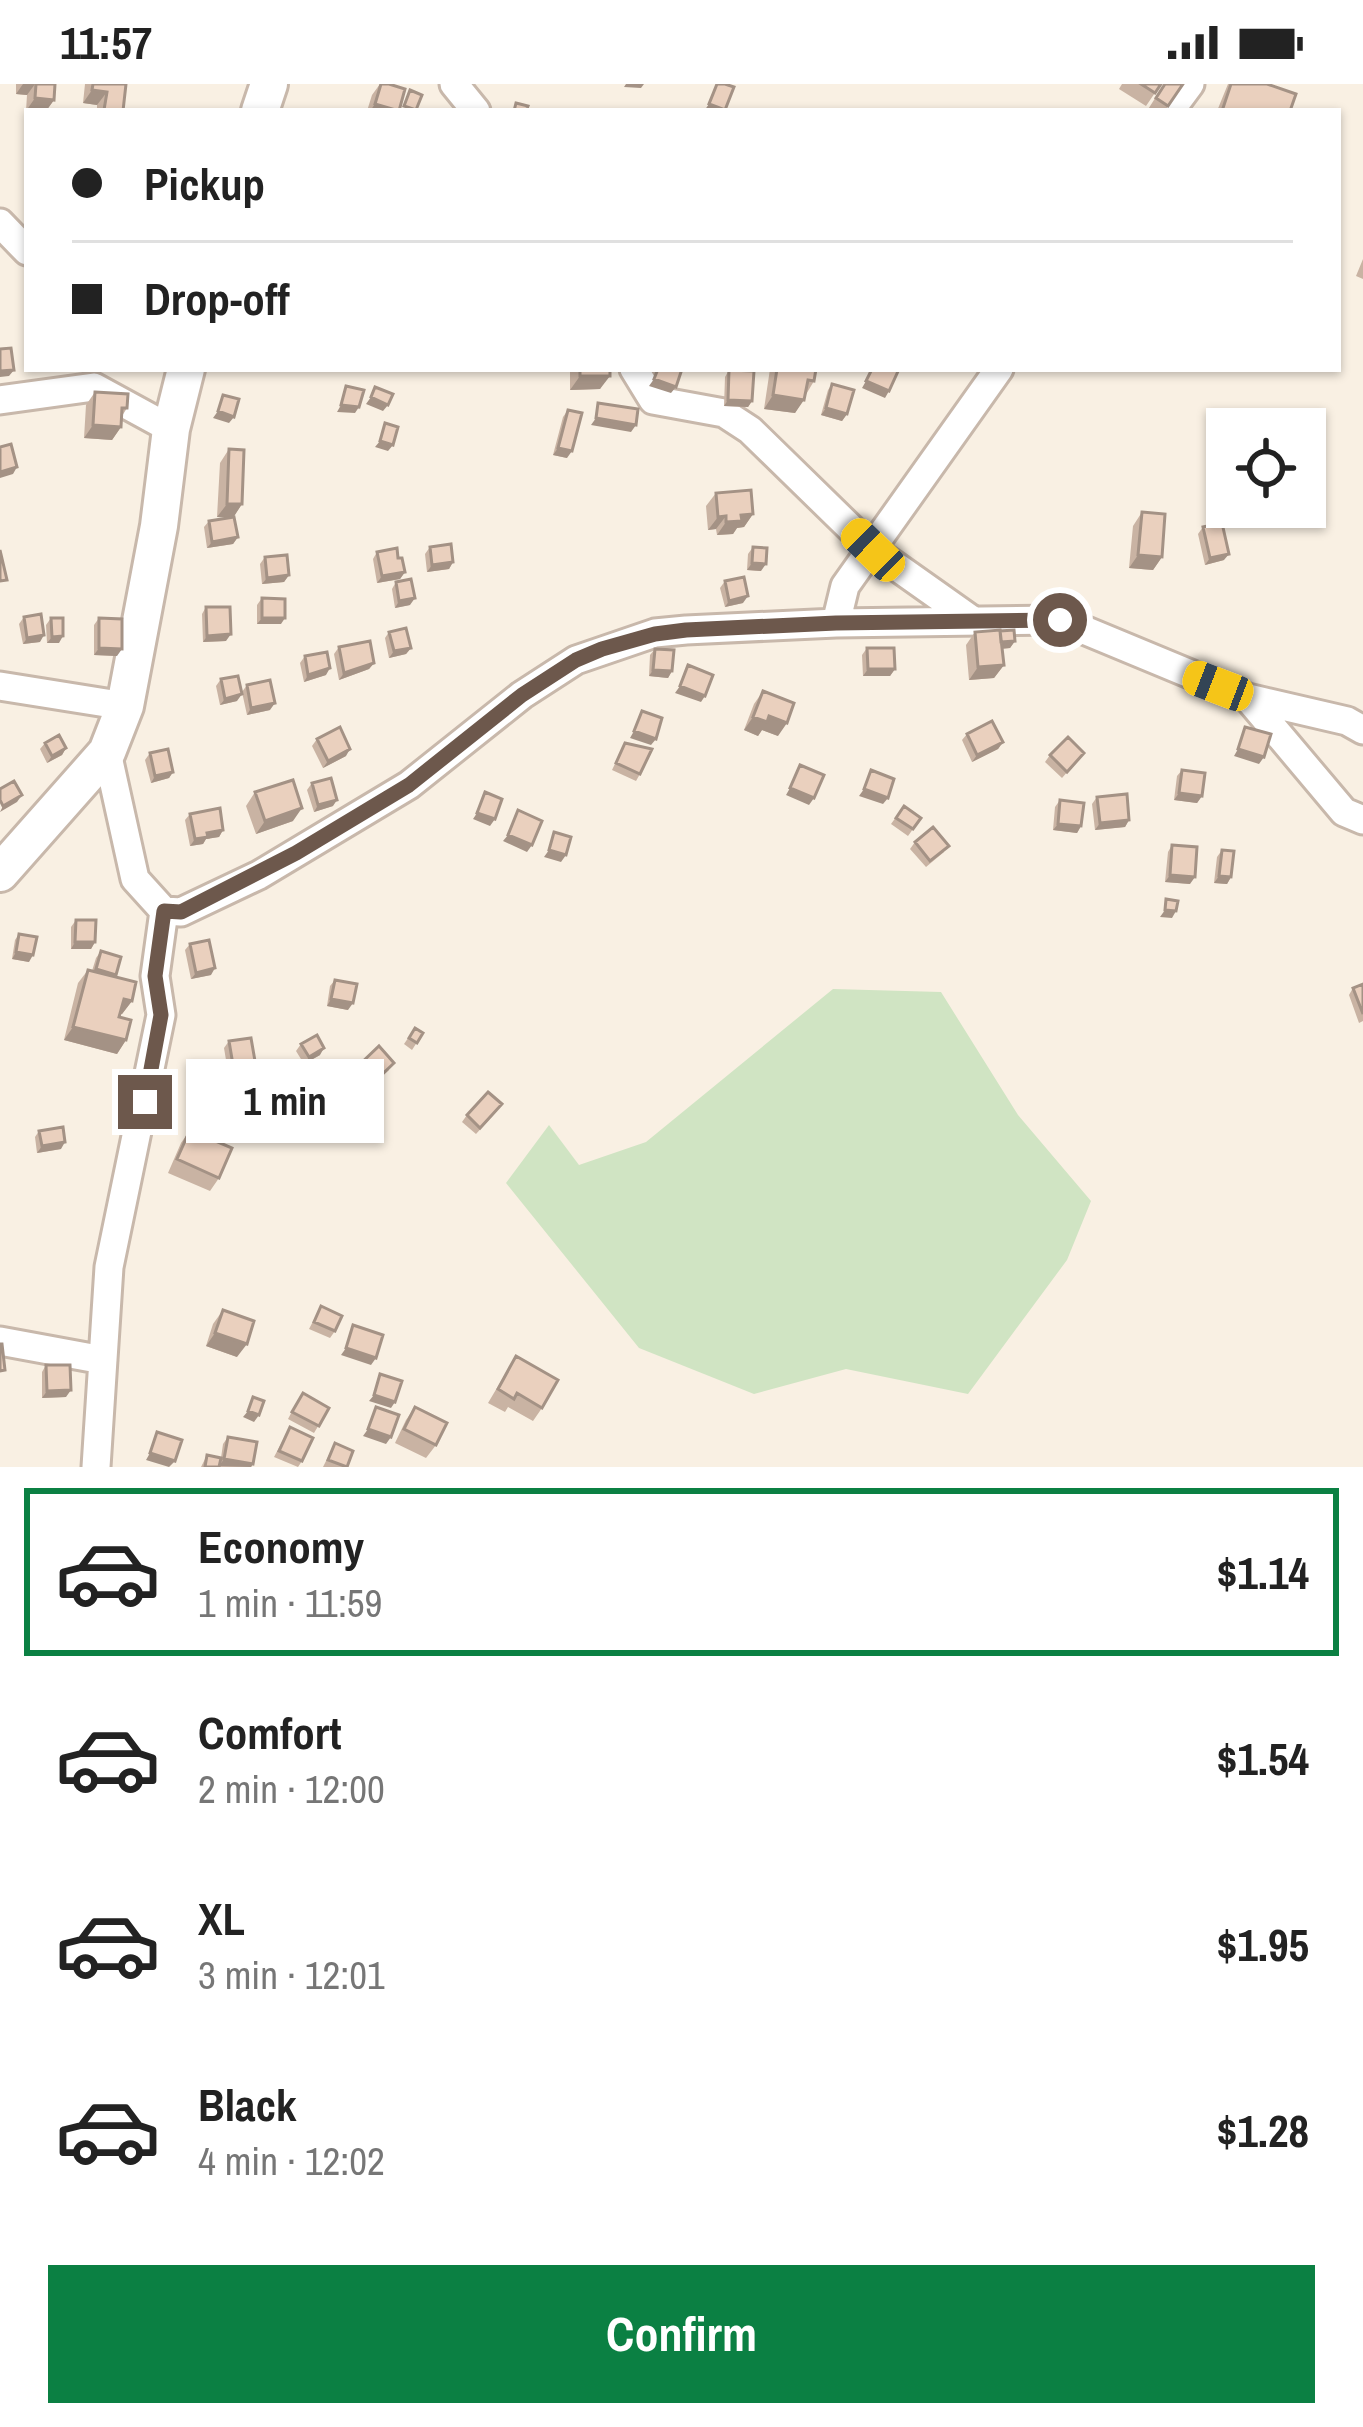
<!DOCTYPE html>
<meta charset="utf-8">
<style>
body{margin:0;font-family:"Archivo Narrow",sans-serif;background:#f2f2f2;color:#222;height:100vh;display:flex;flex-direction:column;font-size:45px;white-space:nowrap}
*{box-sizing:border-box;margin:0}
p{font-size:39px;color:#767676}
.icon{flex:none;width:66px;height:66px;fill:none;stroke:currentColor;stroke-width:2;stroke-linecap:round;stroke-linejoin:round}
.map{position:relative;height:1383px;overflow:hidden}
.panel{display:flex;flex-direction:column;background:#fff;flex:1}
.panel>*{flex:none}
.top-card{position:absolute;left:24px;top:24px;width:1317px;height:264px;border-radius:0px;box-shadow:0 3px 9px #0004;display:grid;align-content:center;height:264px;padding:0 48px;background:#fff}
.tools{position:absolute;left:1206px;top:324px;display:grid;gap:24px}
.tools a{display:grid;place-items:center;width:120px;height:120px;border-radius:0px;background:#fff;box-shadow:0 3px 9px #0004;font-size:60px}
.end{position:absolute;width:54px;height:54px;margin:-27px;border:15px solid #6d584c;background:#fff;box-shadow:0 0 0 6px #fff}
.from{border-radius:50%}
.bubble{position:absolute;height:84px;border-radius:0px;background:#fff;box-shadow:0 3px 9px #0004;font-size:39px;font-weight:700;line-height:84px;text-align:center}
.car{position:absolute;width:36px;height:72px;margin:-36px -18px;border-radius:15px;box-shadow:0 0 9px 3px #0007;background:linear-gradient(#f5c518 24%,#345 0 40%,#f5c518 0 76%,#345 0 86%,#f5c518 0)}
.top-card b{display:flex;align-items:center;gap:42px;height:114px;font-size:45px}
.top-card b+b{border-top:3px solid #e0e0e0}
.top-card i{width:30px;height:30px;background:#222}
ul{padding:21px 0 0;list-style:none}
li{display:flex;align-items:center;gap:36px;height:168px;margin:0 24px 18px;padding:0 24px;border:6px solid transparent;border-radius:0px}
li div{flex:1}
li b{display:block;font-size:45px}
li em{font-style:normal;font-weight:700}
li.current{border-color:#0b8043}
li>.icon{width:108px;height:108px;stroke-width:1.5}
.button{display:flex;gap:24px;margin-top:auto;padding:24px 48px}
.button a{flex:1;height:138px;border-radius:0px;background:#0b8043;color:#fff;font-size:48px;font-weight:700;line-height:138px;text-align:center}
.status{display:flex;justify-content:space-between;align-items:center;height:84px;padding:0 60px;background:#fff;direction:ltr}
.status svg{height:33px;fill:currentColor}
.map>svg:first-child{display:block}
</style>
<div class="status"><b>11:57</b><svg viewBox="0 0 49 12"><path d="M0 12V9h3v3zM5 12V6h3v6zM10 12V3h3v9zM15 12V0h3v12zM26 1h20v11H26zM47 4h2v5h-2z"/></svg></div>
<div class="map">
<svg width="1363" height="1383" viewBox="0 0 1363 1383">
<rect width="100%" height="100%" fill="#f9f0e3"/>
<!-- green -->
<path fill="#d0e4c3" d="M833,905l108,3 77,123 73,86 -24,59 -99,134 -122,-25 -92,25 -115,-46 -133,-165 43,-58 30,40 67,-23z"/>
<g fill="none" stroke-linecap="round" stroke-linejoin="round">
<!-- minor casing -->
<g stroke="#c8b8ab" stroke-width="33">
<path id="minor" d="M454,0l22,27
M1170,27l20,-27
M0,139l27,28
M634,285l19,31 71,13 26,17 123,120 99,70
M0,316l94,-13 77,42
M836,539l9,-37 154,-217
M0,602l125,20
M1248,614l99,23 16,9
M107,668l28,127 29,32 17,1 78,-37 150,-90 113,-90 54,-35 79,-27 31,-3 150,-7 224,-3 188,78 96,114 19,8
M0,1257l103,19
M96,1383l13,-200 52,-252 -6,-39 9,-65"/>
</g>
<!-- tertiary casing -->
<g stroke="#c8b8ab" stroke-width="42">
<path id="tertiary" d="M260,27l9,-27
M0,789l107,-121 18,-46 34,-180 12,-97 15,-60"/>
</g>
<!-- minor -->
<use href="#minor" stroke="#fff" stroke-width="27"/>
<!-- tertiary -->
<use href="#tertiary" stroke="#fff" stroke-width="36"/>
</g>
<!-- wall -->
<path fill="#c9b3a3" d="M16,0h39l-1,16 -8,11h-20l1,-16 -11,-1z
M85,0h41l-3,27h-26v-6l-14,-2z
M380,0l19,27h-32l5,-16z
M1122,0h39l-15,22 -27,-17z
M1164,0h19l-18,27h-18z
M1228,0h39l23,27h-73z
M1363,175v20l-7,-3z
M570,285h40l-10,20 -30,1z
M770,285h46l-2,12 -19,32 -31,-4z
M729,286l23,31 -4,6 -24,-1 1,-29z
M832,300l15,30 -5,7 -21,-6 7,-25z
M95,308l32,16 -5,8 -1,11 -9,13 -28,-2 2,-33z
M568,326l-1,48 -14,-3 10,-38z
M229,365l13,55 -9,13 5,20 -5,7 -26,4 -3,-21 5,-6 20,-4h-12l3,-54z
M716,409l37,21 -9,13 -7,1 -4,6 -16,1 -1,-6 -8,1 -2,-24z
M1271,423h23l1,5 -5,7 -18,1z
M1142,428l20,45 -9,13 -24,-2 4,-42z
M1203,443l21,33 -19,5 -7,-31z
M430,463l23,15 -4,7 -22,3 -2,-18z
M753,463l8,24 -14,-1 1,-16z
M377,468l21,6 7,14 -5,7 -23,4 -4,-24z
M265,473l24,18 -5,7 -22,2 -2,-20z
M725,497l18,22 -18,4 -5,-19z
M396,498l14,23 -15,3 -3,-19z
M262,514l19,26h-24v-19z
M206,523l20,34 -23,1 -1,-28z
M24,533l16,25 -17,2 -4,-20z
M51,534l8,25h-12l-1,-18z
M99,534l18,38 -23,-1v-30z
M389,548l22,16 -5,6 -17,4 -4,-20z
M975,548l40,9 -5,7 -8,1 2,16 -10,13 -25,2 -3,-35z
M339,563l35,16 -5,6 -30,11 -5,-26z
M867,564l28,21 -5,7h-27l-1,-21z
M655,565l17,22 -4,7 -19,-2 1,-21z
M305,572l21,19 -22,7 -4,-19z
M221,595l16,22 -17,4 -4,-19z
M247,601l23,25 -23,5 -5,-23z
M763,607l15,45 -16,-6 -4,6 -14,-6 10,-26z
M967,650l36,8 -5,7 -26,13 -10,-22z
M317,655l29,17 -23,12 -11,-22z
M45,659l21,5 -4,7 -15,8 -7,-14z
M625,659l15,31 -4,7 -24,-11z
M150,669l23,19 -4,6 -18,5 -6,-23z
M1084,669l-22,25 -17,-16 5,-7z
M1182,686l20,26 -5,7 -23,-3 3,-24z
M312,699l21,23 -19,6 -7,-22z
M255,708l38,29 -37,13 -10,-28z
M1097,713l32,23 -4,7 -30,3 -3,-26z
M1060,716l21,26 -4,7 -24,-3 2,-23z
M904,722l17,12 -13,18 -17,-12z
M190,730l33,16 -4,7 -13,2 -3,5 -13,2 -5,-26z
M915,758l29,10 -18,15 -16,-18z
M1172,761l18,39 -25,-2 3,-30z
M1222,766l9,27 -4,7 -13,-1 3,-26z
M76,836l19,22 -4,7h-20v-22z
M19,850l10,28 -17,-3 3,-19z
M190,860l21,31 -20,4 -6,-29z
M101,867l15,24 -1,2 17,24 -10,13h-2l-1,3 7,23 -9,14 -53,-14 14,-57 10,-13 4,1 4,-13z
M335,896l13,30 -21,-4 3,-20z
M1363,900v37l-4,2 -10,-28 4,-7z
M415,944l8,5 -11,17 -8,-6z
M229,957l26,20 -5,7 -22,4 -4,-24z
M301,960l19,11 -16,9 -8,-13z
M357,983l32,3 -22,20 -15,-16z
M261,992l36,31 -19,15 -22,-27 -8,12 -35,19 -12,-21 10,-14 42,-4z
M497,1027l-21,23 -14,-12 5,-7z
M190,1046l29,48 -9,13 -42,-18 13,-30z
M39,1047l22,18 -24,4 -2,-16z
M321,1222l14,25 -5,7 -21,-9z
M223,1226l14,47 -31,-11 7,-22z
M516,1272l26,52 -9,13 -25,-14 -3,5 -17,-9z
M46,1281l20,32 -24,1v-26z
M298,1316l31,8 -15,25 -26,-14z
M415,1323l21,38 -10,13 -31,-15 11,-23z
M290,1343l12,34 -4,6 -24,-10z
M228,1353l25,27 -2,3h-50l6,-12 14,3 2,-14z
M335,1359l12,24h-24z"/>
<!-- shaded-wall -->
<path fill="#a49285" d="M23,0h12l-8,11 -11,-1z
M626,0h18l-3,4 -17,-1z
M92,6l15,2 -10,13 -14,-2z
M35,14l19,2 -8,11h-20z
M375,20l24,7h-29z
M709,20l16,7h-21z
M14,286l-5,6 -9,1v-6z
M580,292h30l-10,13 -30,1z
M654,295l22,8 -5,6 -22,-7z
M866,297l23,10 -4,7 -23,-10z
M773,311l31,5 -9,13 -31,-4z
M371,313l17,8 -5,6 -17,-7z
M728,316l24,1 -4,6 -24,-1z
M341,321l18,2 -4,6 -18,-1z
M826,324l21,6 -5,7 -21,-6z
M218,327l16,6 -5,6 -16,-5z
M596,334l40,7 -5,7 -40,-7z
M93,341l28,2 -9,13 -28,-2z
M380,357l13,4 -5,6 -13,-4z
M558,364l14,3 -5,7 -14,-3z
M17,383l-4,7 -13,4v-6z
M227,420h15l-9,14 -16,-1z
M1295,428l-5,7 -18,1 5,-6z
M753,430l-9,13 -7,1 -4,6 -16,1 9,-13 15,-7z
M726,432l-10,13 -8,1 10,-13z
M238,453l-5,7 -26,4 5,-6z
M1229,470l-5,6 -19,5 5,-7z
M1138,471l24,2 -9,13 -24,-2z
M453,478l-4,7 -22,3 5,-7z
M752,479l14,1 -5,7 -14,-1z
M405,488l-5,7 -23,4 5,-7z
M289,491l-5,7 -22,2 5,-6z
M748,512l-5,7 -18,4 4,-6z
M415,514l-5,7 -15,3 4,-7z
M262,534h23l-4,6h-24z
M231,550l-5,7 -23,1 4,-6z
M44,551l-4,7 -17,2 4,-6z
M63,552l-4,7h-12l5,-6z
M1015,557l-5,7 -14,1 5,-7z
M99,564l23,1 -5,7 -23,-1z
M411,564l-5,6 -17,4 5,-7z
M374,579l-5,6 -30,11 5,-7z
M1004,581l-10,13 -25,2 9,-13z
M330,584l-4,7 -22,7 4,-7z
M868,585h27l-5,7h-27z
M653,586l19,1 -4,7 -19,-2z
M680,602l25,10 -4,6 -26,-9z
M242,610l-5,7 -17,4 5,-6z
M275,619l-5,7 -23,5 4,-7z
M769,632l18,7 -9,13 -16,-6 -4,6 -14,-6 9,-13z
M634,647l22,8 -5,6 -21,-7z
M1003,658l-5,7 -26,13 5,-7z
M66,664l-4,7 -15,8 5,-7z
M350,665l-4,7 -23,12 5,-7z
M1238,665l26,8 -5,7 -25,-8z
M173,688l-4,6 -18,5 4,-7z
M790,704l24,10 -5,7 -23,-10z
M864,705l24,9 -5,6 -24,-8z
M1179,709l23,3 -5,7 -23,-3z
M22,711l-5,7 -17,10 3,-6z
M337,716l-4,6 -19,6 4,-7z
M302,724l-9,13 -37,13 9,-13z
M477,729l18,6 -5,7 -17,-7z
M1129,736l-4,7 -30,3 5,-7z
M1058,740l23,2 -4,7 -24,-3z
M223,746l-4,7 -13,2 -3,5 -13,2 5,-7 12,-6z
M508,751l24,10 -5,7 -24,-11z
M549,766l17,5 -5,7 -17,-5z
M1170,791l25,2 -5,7 -25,-2z
M1219,792l12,1 -4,7 -13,-1z
M1165,826l11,1 -4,7 -12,-1z
M75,858h20l-4,7h-20z
M16,868l17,3 -4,7 -17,-3z
M215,884l-4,7 -20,4 5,-6z
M124,915l8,2 -10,13 -8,-2z
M331,915l22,4 -5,7 -21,-4z
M73,943l53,13 -9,14 -53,-14z
M324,964l-4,7 -16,9 5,-7z
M255,977l-5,7 -22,4 5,-7z
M257,1010l-9,13 -35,19 9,-13z
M306,1010l-9,13 -19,15 10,-13z
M65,1058l-4,7 -24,4 5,-7z
M215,1249l32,11 -10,13 -31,-11z
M346,1264l30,10 -5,7 -30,-10z
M71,1306l-5,7 -24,1 5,-7z
M374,1311l21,7 -4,6 -22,-7z
M248,1327l11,4 -5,7 -11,-5z
M368,1345l23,8 -5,7 -23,-8z
M150,1369l25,8 -6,6 -23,-7z
M224,1375l29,5 -2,3 -32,-1z"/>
<!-- building -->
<path fill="#ead0be" stroke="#a49285" stroke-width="3" d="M36,0h19l-1,16 -19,-2z
M93,0h33l-3,27 -19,-1 3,-18 -15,-2z
M381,0h8l16,5 -6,22 -24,-7z
M717,0h8l9,3 -9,23 -16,-6z
M1141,0h20l-6,9z
M1165,0h18l-15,22 -12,-8z
M1231,0h36l29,10 -6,17h-59l-8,-3z
M410,6l12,5 -6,15 -12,-4z
M516,19l12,3 -2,5h-12z
M11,264l3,22 -14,1v-22z
M580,285h30v7h-30z
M658,285h24l-6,18 -22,-8z
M777,285h39l-2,12 -6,-1 -4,20 -31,-5z
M872,285h27l-10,22 -23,-10z
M729,286l25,1 -2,30 -24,-1z
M832,300l22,6 -7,24 -21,-6z
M346,302l18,4 -5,17 -18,-2z
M375,303l18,7 -5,11 -17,-8z
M95,308l33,2 -1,14h-5l-1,19 -28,-2z
M223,311l16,4 -5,18 -16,-6z
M598,319l40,6 -2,16 -40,-7z
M568,326l14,3 -10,38 -14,-3z
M385,339l13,4 -5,18 -13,-4z
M11,360l6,23 -17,5v-25z
M229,365l15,1 -2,54h-15z
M751,406l2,24 -12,1 1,6 -16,1v-6l-8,1 -2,-24z
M1276,423h18l1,5 -18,2z
M1142,428l23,2 -3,43 -24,-2z
M234,433l4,20 -26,5 -3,-21z
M1222,439l7,31 -19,4 -7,-31z
M451,460l2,18 -21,3 -2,-18z
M753,463l14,1 -1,16 -14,-1z
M397,464l1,10h4l3,14 -23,4 -5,-24z
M0,466l7,30 -7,1z
M287,471l2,20 -22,3 -2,-21z
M744,493l4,19 -19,5 -4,-20z
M411,495l4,19 -16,3 -3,-19z
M262,514l23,1v19h-23z
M206,523h24l1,27 -24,2z
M41,530l3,21 -17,3 -3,-21z
M51,534h12v18l-11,1z
M99,534l23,1v30l-23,-1z
M406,544l5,20 -17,3 -5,-19z
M1000,546l4,35 -26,2 -3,-35z
M1014,546l1,11 -14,1 -1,-11z
M370,557l4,22 -30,10 -5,-26z
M867,564h27l1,21h-27z
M655,565l19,1 -2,21 -19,-1z
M327,568l3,16 -22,7 -3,-19z
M688,581l25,10 -8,21 -25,-10z
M238,592l4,18 -17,5 -4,-20z
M270,596l5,23 -24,5 -4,-23z
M763,607l31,12 -7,20 -18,-7 -2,6 -14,-5z
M642,627l20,7 -6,21 -22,-8z
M992,637l11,21 -26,13 -10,-21z
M340,643l10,22 -22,12 -11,-22z
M1245,643l26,7 -7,23 -26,-8z
M59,651l7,13 -14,8 -7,-13z
M1068,653l16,16 -17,19 -17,-17z
M625,659l27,6 -12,25 -24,-11z
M168,665l5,23 -18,4 -5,-23z
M800,681l24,10 -10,23 -24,-10z
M871,686l23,9 -6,19 -24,-9z
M1182,686l23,3 -3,23 -23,-3z
M331,694l6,22 -19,5 -6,-22z
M293,696l9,28 -37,13 -10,-29z
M14,697l8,14 -19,11 -3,-6v-11z
M485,708l17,7 -7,20 -18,-6z
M1127,710l2,26 -29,3 -3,-26z
M1060,716l24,3 -3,23 -23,-2z
M904,722l17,12 -8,11 -17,-11z
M220,724l3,22 -16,3 1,4 -13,2 -5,-25z
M518,726l24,11 -10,24 -24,-10z
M933,743l16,19 -19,15 -15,-19z
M554,748l17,5 -5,18 -17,-5z
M1172,761l25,2 -2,30 -25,-2z
M1222,766l12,1 -3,26 -12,-1z
M1166,815l12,2 -2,10 -11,-1z
M76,836h20l-1,22h-20z
M19,850l18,3 -4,18 -17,-3z
M209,856l6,28 -19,5 -6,-29z
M101,867l20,6 -5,18 -20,-6z
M88,886l48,12 -4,19 -8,-2 -5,18 12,3 -5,20 -53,-13z
M335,896l22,4 -4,19 -22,-4z
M1363,900v30l-10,-26z
M415,944l8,5 -6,10 -8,-5z
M317,951l7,13 -15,9 -8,-13z
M251,954l4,23 -22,4 -4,-24z
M379,962l15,17 -22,21 -15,-17z
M279,977l27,33 -18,15 -27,-33z
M245,988l12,22 -35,19 -11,-22z
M488,1008l14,12 -22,24 -13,-13z
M63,1043l2,15 -23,4 -3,-15z
M190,1046l42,18 -13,30 -42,-19z
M321,1222l21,10 -7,15 -21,-9z
M223,1226l31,11 -7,23 -32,-11z
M353,1241l30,10 -7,23 -30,-10z
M0,1260h2l3,26 -5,1z
M516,1272l42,24 -16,28 -25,-15 -3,6 -16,-10z
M46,1281h24l1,25 -24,1z
M380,1290l22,7 -7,21 -21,-7z
M303,1309l26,15 -10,18 -27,-14z
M253,1313l11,4 -5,14 -11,-4z
M376,1323l23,8 -8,22 -23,-8z
M415,1323l32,16 -11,22 -32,-16z
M290,1343l23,11 -11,23 -23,-10z
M157,1348l25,8 -7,21 -25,-8z
M228,1353l29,5 -4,22 -29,-5z
M335,1359l18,8 -6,16 -19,-7z
M207,1371l14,3 -2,9h-14z"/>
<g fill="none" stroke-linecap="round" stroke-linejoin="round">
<!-- route -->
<path stroke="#6d584c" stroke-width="15" d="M145,1018l16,-87 -6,-39 9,-65 17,1 115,-59 113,-68 113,-90 54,-35 26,-11 53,-15 31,-4 150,-7 224,-3"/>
</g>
</svg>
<div class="tools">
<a><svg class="icon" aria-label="locate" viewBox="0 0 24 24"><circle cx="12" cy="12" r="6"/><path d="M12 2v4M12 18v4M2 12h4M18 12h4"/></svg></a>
</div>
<i class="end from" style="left:1060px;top:536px"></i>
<i class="end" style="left:145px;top:1018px"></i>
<div class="bubble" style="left:186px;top:975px;width:198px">1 min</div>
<i class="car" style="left:873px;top:466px;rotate:314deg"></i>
<i class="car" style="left:1218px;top:602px;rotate:291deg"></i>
<div class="top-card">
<b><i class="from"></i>Pickup</b>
<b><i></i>Drop-off</b>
</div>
</div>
<section class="panel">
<ul>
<li class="current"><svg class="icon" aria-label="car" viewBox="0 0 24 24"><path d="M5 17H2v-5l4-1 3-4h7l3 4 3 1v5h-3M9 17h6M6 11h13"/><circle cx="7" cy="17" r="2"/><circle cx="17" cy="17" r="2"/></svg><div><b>Economy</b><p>1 min · 11:59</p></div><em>$1.14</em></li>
<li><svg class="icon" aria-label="car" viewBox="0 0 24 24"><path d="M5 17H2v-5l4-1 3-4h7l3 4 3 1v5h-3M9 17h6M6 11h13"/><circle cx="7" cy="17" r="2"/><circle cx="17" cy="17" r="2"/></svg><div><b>Comfort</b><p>2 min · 12:00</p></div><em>$1.54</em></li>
<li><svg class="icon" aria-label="car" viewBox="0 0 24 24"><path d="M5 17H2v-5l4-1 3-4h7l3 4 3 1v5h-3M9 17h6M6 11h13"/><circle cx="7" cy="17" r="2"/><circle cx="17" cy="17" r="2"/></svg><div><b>XL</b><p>3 min · 12:01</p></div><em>$1.95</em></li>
<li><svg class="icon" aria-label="car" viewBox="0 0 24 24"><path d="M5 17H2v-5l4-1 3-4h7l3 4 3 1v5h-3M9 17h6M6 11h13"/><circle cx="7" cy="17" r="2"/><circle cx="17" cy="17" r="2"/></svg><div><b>Black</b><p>4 min · 12:02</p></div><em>$1.28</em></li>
</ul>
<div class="button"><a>Confirm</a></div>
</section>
